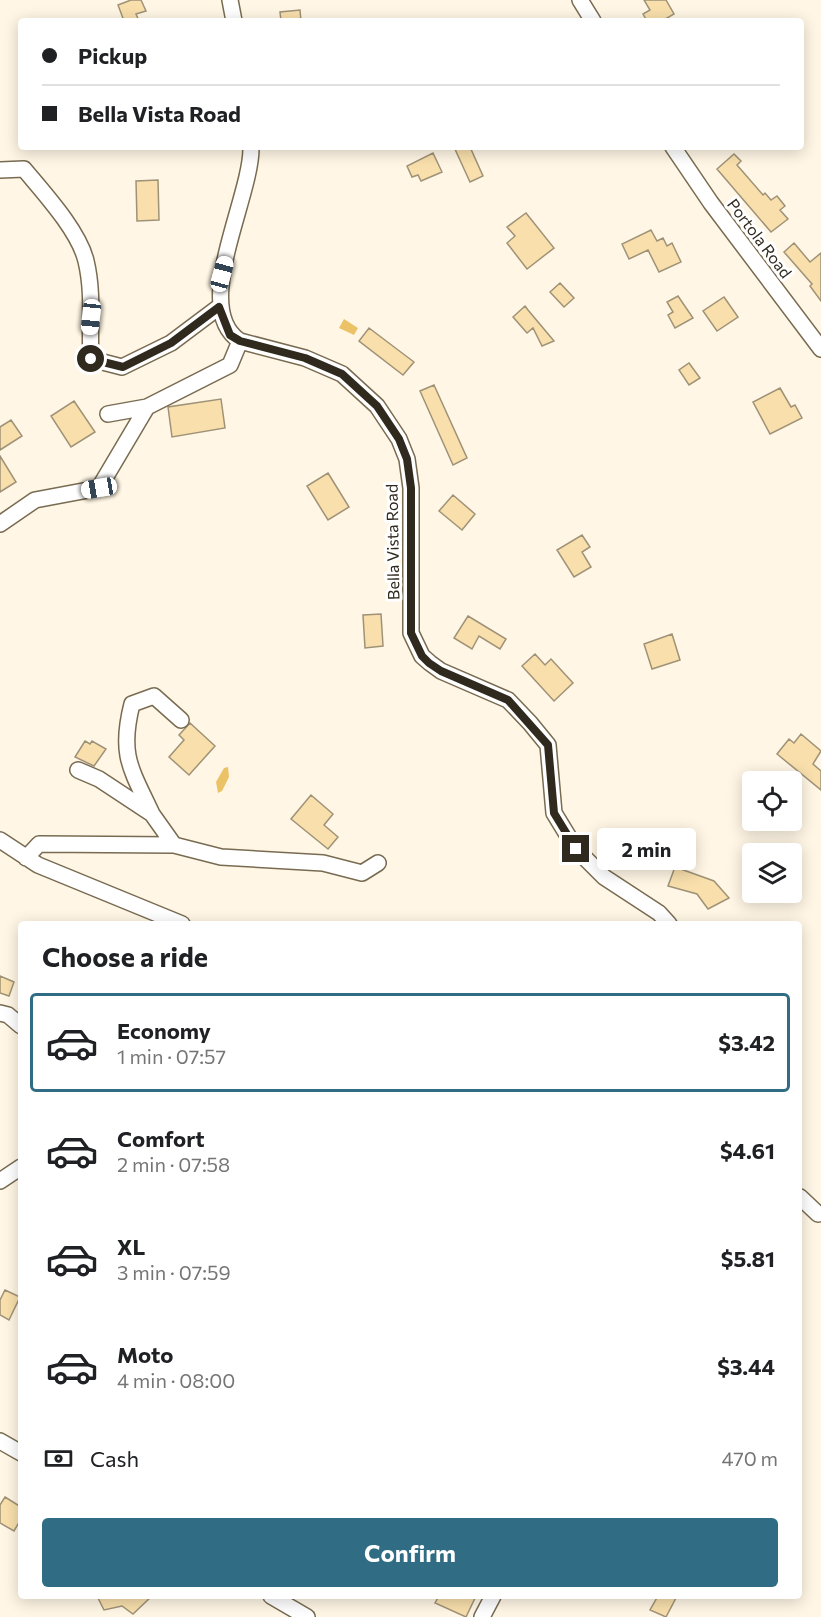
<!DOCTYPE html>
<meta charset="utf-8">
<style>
body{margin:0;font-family:Commissioner,sans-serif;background:#f6f6f6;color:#202124;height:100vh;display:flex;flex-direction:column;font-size:22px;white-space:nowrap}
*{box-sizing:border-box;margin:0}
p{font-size:20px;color:#757577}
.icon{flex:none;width:33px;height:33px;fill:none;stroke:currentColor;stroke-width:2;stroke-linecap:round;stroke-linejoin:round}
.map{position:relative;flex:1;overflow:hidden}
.side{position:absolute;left:18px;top:921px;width:784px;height:678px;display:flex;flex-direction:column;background:#fff;border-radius:6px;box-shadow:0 3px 15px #0003}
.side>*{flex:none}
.banner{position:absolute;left:18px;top:18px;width:786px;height:132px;border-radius:6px;box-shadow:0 3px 15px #0003;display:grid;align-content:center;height:132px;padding:0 24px;background:#fff}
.tools{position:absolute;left:742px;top:771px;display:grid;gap:12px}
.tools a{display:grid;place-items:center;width:60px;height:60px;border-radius:6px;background:#fff;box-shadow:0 3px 15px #0003;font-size:30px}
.end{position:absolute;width:27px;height:27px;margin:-14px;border:8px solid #2f291e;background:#fff;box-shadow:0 0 0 3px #fff}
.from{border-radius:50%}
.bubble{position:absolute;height:42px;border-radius:6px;background:#fff;box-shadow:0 3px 15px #0003;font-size:20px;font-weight:700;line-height:42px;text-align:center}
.car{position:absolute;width:18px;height:36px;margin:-18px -9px;border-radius:8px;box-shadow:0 0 4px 2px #0007;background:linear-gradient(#fff 24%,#345 0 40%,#fff 0 76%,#345 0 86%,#fff 0)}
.banner b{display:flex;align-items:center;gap:21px;height:57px;font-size:22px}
.banner b+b{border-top:2px solid #e0e0e0}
.banner i{width:15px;height:15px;background:#202124}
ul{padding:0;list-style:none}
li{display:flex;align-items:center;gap:18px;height:99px;margin:0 12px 9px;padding:0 12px;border:3px solid transparent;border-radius:6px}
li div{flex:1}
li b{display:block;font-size:22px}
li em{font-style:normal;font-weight:700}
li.selected{border-color:#306c83}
li>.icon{width:54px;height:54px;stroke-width:1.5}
h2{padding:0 24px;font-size:27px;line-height:72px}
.pay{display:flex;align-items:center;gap:15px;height:66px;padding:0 24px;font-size:22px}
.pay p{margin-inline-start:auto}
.cta{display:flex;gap:12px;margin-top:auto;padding:12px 24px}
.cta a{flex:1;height:69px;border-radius:6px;background:#306c83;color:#fff;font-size:24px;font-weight:700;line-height:69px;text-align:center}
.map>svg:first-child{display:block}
</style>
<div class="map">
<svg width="821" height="1617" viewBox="0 0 821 1617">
<rect width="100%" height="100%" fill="#fff6e5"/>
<!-- water -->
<path fill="#ecc267" d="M344,319l14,9 -4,7 -15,-7z
M228,767l1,10 -7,14 -4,2 -2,-11 8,-14z"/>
<!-- building -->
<path fill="#f8dfac" stroke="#9f9277" stroke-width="1.5" d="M131,0h10l5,11 -10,3 3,7h-15l-6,-16z
M644,0h22l8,14 -12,7h-15l-4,-7 7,-4z
M300,10l1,11h-20l-1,-9z
M454,147h16l13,29 -13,6z
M433,153l9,19 -21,9 -3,-6 -6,2 -5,-11z
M734,154l7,7 -4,4 26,30 2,-2 6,7 6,-4 8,10 -5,4 8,9 -17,13 -54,-63z
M158,180l1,40 -22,1 -1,-40z
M526,213l28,35 -27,21 -20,-26 8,-7 -8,-9z
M651,230l6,11 6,-3 4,8 5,-3 9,19 -22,10 -11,-22 -19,9 -7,-15z
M794,243l16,19 11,-9v48l-11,-15 2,-2 -28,-32z
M560,283l14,15 -10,9 -14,-15z
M678,296l15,22 -18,10 -7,-13 5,-3 -6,-10z
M724,297l14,20 -21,14 -14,-20z
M525,306l3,4 26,31 -12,5 -9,-18 -6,5 -14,-16z
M369,328l45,34 -11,13 -44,-34z
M689,363l11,15 -11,7 -10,-15z
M434,385l33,73 -14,7 -33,-74z
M780,388l11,19 4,-2 7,13 -32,16 -17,-32z
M221,399l4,29 -53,9 -4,-30z
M74,401l21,31 -24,15 -20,-31z
M11,420l11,16 -22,14v-23z
M0,456l16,26 -16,10z
M328,473l21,34 -21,13 -21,-34z
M453,495l22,19 -13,16 -23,-19z
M582,535l8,12 -8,5 9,15 -17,10 -17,-27z
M381,614l2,32 -18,2 -2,-33z
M468,616l38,23 -6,10 -21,-13 -7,13 -18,-11z
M672,634l8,26 -28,9 -8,-25z
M535,654l10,11 6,-6 22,24 -19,18 -32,-35z
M190,723l25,23 -26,29 -20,-18 15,-17 -5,-5z
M801,734l20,17 -8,13 8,7v19l-44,-36 12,-15 5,4z
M85,741l5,3 2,-3 14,8 -12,17 -19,-9z
M311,795l22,19 -9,11 14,12 -10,12 -37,-30z
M675,867l39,14 15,17 -21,11 -11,-15 -29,-8z
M0,976l14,6 -5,14 -9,-3z
M5,1290l15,7 -11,23 -9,-5v-15z
M5,1497l16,10v12l-7,12 -14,-8v-18z
M97,1596h55l-19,18 -11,-8 -18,4z
M439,1596h37l-10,21 -31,-14z
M658,1596h19l-11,21 -16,-7z"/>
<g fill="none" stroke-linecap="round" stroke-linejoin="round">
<!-- minor casing -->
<g stroke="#786b51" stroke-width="18">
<path id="minor" d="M230,0l4,21
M580,0l13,21
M251,147c1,50 -61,162 -11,194l65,17 37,16 35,32 22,33 8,20 4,29v145l11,23 8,7 11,8 67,29 22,23 18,22 6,68 22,36 28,28 55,36 10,11
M673,147l38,56 110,146
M0,170l24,-1c20,24 55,62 62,92 8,33 3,66 5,98l31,8 49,-24 48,-36
M108,414l39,-7 83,-42 10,-24
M0,524l35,-24 64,-12 48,-81
M78,770l21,9 53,35 22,31
M152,814c-21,-45 -33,-59 -20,-110l22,-8 27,24
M0,840l38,25 144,59
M26,858l13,-14 135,1 47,12 102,6 39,10 16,-10
M0,1013l8,2 13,11
M0,1181l21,-14
M800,1197l18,17
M0,1441l21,12
M271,1596l36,21
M482,1617l11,-21"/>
</g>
<!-- minor -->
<use href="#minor" stroke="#fff" stroke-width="15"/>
</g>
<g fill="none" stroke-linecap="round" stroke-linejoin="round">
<!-- route -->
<path stroke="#2f291e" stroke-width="8" d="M91,359l32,8 48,-24 48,-36 11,28 10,6 65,17 37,16 35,32 22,33 8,20 4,29v145l11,23 7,7 12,8 67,29 40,45 6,68 22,36"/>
</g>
<g text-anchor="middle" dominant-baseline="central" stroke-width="6" stroke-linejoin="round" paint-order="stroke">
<!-- street labels -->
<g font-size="16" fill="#2f291e" stroke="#fff">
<text transform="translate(760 238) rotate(53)">Portola Road</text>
<text transform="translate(392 542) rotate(-91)">Bella Vista Road</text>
</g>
</g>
</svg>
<div class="tools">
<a><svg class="icon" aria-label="locate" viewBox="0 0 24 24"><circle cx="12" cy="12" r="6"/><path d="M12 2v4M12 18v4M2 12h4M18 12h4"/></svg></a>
<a><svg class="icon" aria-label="layers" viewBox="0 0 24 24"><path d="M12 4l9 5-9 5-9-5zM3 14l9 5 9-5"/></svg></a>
</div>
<i class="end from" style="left:91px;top:359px"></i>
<i class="end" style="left:576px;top:849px"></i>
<div class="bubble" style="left:597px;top:828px;width:99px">2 min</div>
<i class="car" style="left:222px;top:274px;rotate:15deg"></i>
<i class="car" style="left:91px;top:317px;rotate:186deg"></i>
<i class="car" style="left:99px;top:488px;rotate:260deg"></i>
<div class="banner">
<b><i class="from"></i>Pickup</b>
<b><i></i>Bella Vista Road</b>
</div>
<section class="side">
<h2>Choose a ride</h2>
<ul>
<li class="selected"><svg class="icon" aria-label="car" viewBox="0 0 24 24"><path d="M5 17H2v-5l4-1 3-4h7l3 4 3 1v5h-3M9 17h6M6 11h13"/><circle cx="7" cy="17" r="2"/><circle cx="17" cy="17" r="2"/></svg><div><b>Economy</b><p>1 min · 07:57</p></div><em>$3.42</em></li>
<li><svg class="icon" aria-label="car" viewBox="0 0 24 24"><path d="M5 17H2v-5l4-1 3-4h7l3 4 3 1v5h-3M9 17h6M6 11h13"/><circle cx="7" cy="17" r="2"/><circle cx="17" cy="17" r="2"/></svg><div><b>Comfort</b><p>2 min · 07:58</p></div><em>$4.61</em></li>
<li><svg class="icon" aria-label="car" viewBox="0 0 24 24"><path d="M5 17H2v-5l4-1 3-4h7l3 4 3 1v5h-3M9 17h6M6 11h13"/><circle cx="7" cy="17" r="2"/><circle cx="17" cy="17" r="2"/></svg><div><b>XL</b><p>3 min · 07:59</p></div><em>$5.81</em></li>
<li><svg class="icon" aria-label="car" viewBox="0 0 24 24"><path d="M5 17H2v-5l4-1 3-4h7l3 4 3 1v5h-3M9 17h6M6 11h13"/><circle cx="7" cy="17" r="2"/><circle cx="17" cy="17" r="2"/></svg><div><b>Moto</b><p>4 min · 08:00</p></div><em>$3.44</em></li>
</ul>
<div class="pay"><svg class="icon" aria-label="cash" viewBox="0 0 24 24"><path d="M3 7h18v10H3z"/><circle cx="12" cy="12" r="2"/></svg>Cash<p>470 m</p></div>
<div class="cta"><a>Confirm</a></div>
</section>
</div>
